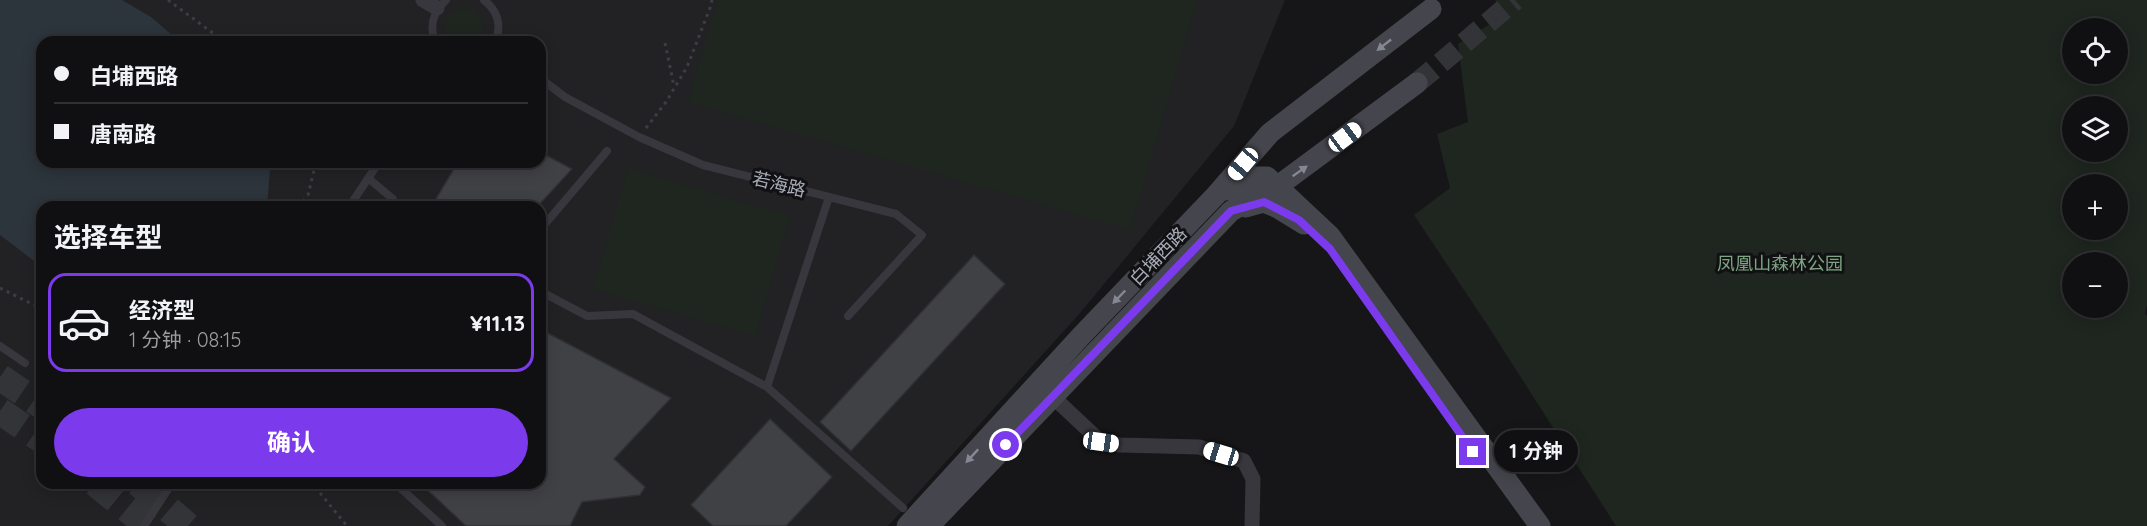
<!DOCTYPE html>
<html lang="zh">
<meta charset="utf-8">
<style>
body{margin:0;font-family:Quicksand,"Noto Sans SC",sans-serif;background:#19191b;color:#f1f3f6;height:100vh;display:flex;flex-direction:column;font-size:22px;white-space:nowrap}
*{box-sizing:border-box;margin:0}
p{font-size:20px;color:#9c9d9f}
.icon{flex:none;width:33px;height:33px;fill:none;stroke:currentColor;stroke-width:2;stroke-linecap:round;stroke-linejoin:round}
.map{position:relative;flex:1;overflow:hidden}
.panel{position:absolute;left:36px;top:201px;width:510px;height:288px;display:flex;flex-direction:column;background:#101012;border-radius:18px;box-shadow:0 3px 15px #0003,0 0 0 2px #303032}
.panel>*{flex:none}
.guide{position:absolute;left:36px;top:36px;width:510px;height:132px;border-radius:18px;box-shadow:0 3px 15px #0003,0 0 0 2px #303032;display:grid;align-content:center;height:132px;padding:0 18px;background:#101012}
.buttons{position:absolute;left:2062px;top:18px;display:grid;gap:12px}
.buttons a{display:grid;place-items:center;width:66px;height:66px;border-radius:50%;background:#101012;box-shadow:0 3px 15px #0003,0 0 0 2px #303032;font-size:30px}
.end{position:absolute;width:27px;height:27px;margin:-14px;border:8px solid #7c3aed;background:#fff;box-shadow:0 0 0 3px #fff}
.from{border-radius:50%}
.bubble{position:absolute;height:42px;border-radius:21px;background:#101012;box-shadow:0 3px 15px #0003,0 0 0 2px #303032;font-size:20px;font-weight:700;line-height:42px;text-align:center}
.car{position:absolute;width:18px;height:36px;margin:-18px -9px;border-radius:8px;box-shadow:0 0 4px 2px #0007;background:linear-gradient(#fff 24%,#345 0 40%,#fff 0 76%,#345 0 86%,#fff 0)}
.guide b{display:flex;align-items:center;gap:21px;height:57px;font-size:22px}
.guide b+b{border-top:2px solid #303032}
.guide i{width:15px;height:15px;background:#f1f3f6}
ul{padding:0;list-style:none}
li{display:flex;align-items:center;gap:18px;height:99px;margin:0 12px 9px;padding:0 6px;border:3px solid transparent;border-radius:18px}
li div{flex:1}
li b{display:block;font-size:22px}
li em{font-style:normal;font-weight:700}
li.selected{border-color:#7c3aed}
li>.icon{width:54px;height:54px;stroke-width:1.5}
h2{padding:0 18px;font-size:27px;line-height:72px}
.action{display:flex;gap:12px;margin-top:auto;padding:12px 18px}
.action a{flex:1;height:69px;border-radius:36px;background:#7c3aed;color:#fff;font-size:24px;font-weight:700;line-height:69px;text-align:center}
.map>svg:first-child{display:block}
</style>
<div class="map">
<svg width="2147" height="526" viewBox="0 0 2147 526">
<rect width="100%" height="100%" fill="#161618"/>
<!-- built -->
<path fill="#222225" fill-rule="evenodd" d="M0,0h1285l-51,126 -153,186 -193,214h-888zM42,42h498v120h-498zM42,207h498v276h-498z"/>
<!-- green -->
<path fill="#1e261f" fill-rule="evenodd" d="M717,0h480l-67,230 -442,-128z
M1495,0h652v305l-2,9 2,2v210h-531l-128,-200 -74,-111 36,-27 -13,-54 31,-12 -10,-78 48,-30zM2073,28h45v46h-45zM2073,106h45v46h-45zM2073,184h45v46h-45zM2073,262h45v46h-45z
M463,8c19,2 27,20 13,34h-24c-12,-14 -7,-30 11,-34z
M628,168l162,48 -35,120 -162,-47z"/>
<!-- water -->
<path fill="#2c343c" d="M0,0h122l29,17 29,25h-138v120h225l3,8 -3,37h-225v60l-42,-32z"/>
<!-- building -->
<path fill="#404145" stroke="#303034" stroke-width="1.5" d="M540,152l32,17 -35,38h-106l27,-45h82z
M974,255l31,29 -154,167 -31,-29z
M540,329l131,69 -57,61 31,28 -5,8 -58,7 -12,24h-104l-46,-43h120z
M770,419l62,58 -46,49h-73l-22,-21z"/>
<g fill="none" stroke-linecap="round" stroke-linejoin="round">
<!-- secondary-tunnel -->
<path stroke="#333438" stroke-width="21" stroke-dasharray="21 10" stroke-linecap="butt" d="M1417,83l98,-83"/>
<!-- highway-tunnel -->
<path stroke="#333438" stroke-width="27" stroke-dasharray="27 14" stroke-linecap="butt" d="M0,377l42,29
M0,411l42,29
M95,483l53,43
M138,483l50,43"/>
<!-- path -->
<path stroke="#3d3e44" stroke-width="3" stroke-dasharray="3 4.5" stroke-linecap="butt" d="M168,0l57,42
M665,43l9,43
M646,128l20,-26 21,-35 23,-59 2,-8
M298,207l10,-12 8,-33
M0,288l42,21
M309,483l7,5 31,38"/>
<!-- lane -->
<path stroke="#37373d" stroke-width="8" d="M484,0c14,11 18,26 11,42
M435,42c-6,-17 -2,-30 11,-42
M540,78l25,19 74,40 64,28 193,49 26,21 -74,81
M368,178l25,21v8
M829,197l-62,190 136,121
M349,207l30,-45
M540,230l67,-79
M540,291l47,25 46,-2 134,73
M0,346l25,17
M395,483l47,43
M144,526l28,-43"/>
<!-- street -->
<path stroke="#37373d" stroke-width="15" d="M423,0l14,8
M1052,396l49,46 19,3 79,2 45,14 9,18 -1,47"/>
<!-- secondary -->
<path stroke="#45464d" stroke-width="21" d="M1226,190l26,-13h15l63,59 210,290
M1246,207l18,-5 14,6 26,16
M907,526l175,-191 135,-141 53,-61 161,-124
M929,526l302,-315 47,-25 139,-103"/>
</g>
<!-- one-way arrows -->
<defs><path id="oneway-solid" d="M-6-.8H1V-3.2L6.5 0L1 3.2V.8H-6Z" transform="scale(1.5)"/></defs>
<g fill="#858893">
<use href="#oneway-solid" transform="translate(1384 45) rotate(142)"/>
<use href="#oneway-solid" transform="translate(1300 171) rotate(-35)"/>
<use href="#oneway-solid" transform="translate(1119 297) rotate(134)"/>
<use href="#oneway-solid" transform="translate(972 456) rotate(133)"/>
</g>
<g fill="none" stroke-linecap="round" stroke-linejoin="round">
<!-- route -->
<path stroke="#7c3aed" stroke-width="8" d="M1006,445l225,-234 33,-9 35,18 31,29 143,203"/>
</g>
<g text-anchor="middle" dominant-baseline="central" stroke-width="6" stroke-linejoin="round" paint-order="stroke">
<!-- street labels -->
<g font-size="18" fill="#a8acb8" stroke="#111113">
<text transform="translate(779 184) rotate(14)">若海路</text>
<text transform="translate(1158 256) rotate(-46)">白埔西路</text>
</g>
<!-- park labels -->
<g font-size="18" fill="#7ea483" stroke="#111113">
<text x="1780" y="263">凤凰山森林公园</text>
</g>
</g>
</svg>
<div class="buttons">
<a><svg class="icon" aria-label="locate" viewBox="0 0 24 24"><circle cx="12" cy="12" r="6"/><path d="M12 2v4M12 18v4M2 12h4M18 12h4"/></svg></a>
<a><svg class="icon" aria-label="layers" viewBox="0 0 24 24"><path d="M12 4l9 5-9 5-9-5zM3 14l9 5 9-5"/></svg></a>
<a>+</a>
<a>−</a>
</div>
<i class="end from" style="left:1006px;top:445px"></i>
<i class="end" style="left:1473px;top:452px"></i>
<div class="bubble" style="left:1494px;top:430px;width:84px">1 分钟</div>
<i class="car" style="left:1345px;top:137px;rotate:53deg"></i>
<i class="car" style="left:1243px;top:164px;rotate:220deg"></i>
<i class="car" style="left:1101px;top:442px;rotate:98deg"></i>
<i class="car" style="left:1221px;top:454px;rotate:287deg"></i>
<div class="guide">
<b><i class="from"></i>白埔西路</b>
<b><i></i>唐南路</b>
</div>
<section class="panel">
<h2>选择车型</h2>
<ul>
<li class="selected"><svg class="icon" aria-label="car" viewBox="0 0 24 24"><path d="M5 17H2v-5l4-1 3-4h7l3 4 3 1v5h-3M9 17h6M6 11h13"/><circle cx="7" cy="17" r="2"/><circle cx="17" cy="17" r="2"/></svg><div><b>经济型</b><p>1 分钟 · 08:15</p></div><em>¥11.13</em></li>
</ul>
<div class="action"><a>确认</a></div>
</section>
</div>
